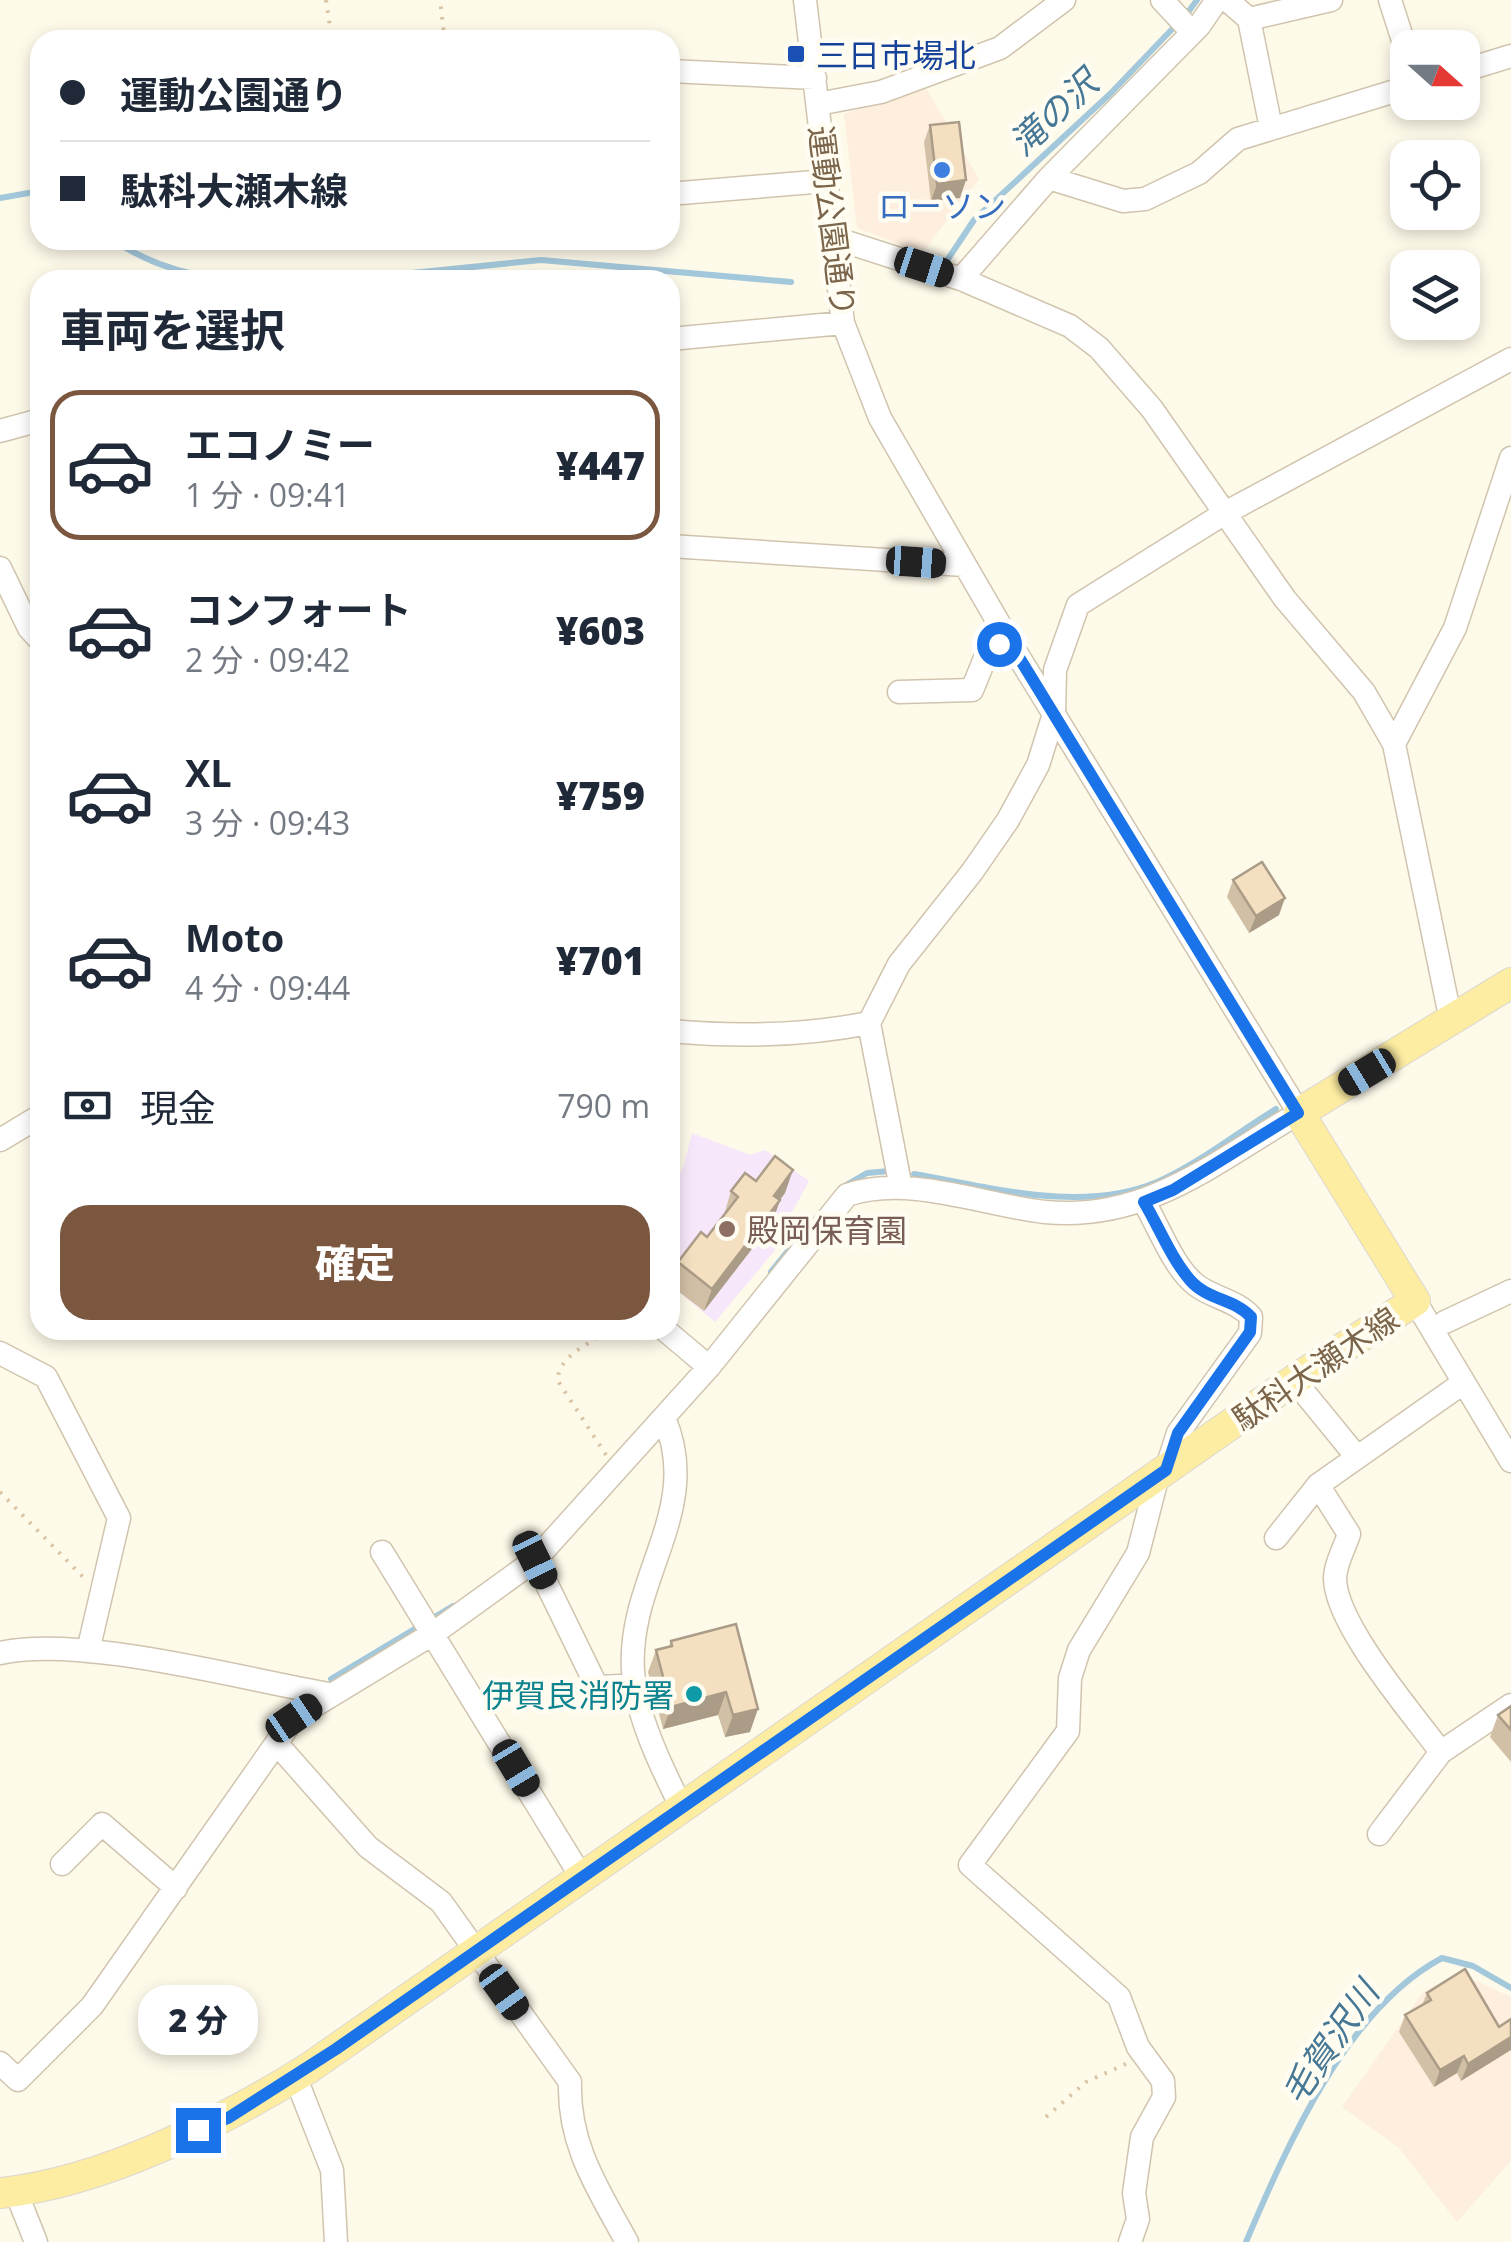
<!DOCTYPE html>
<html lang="ja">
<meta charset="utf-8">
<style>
body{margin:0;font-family:"Open Sans","Noto Sans JP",sans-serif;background:#f2f2f3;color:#1f2937;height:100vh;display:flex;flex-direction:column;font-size:38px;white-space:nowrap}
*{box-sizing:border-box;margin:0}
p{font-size:32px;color:#747a83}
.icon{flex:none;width:55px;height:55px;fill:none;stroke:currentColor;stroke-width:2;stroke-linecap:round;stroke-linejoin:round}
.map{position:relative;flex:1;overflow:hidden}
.panel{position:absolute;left:30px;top:270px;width:650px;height:1070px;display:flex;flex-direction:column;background:#fff;border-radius:30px;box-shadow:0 5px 15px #0003}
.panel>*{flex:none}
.guide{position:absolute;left:30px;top:30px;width:650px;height:220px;border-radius:30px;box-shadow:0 5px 15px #0003;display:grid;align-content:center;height:220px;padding:0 30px;background:#fff}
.needle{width:65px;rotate:111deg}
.tools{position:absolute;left:1390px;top:30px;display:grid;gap:20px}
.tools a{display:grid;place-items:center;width:90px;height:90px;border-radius:20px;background:#fff;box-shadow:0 5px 15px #0003;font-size:50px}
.end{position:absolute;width:45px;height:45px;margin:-22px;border:12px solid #1a73e8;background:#fff;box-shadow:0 0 0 5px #fff}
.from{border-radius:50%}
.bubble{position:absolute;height:70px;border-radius:30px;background:#fff;box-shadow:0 5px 15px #0003;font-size:32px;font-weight:800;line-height:70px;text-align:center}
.car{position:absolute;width:30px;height:60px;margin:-30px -15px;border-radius:12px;box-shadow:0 0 8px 2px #0007;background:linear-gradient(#222 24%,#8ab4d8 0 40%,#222 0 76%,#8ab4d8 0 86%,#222 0)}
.guide b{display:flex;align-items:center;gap:35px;height:95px;font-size:38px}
.guide b+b{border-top:2px solid #e0e1e3}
.guide i{width:25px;height:25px;background:#1f2937}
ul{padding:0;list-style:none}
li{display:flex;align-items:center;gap:30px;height:150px;margin:0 20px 15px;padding:0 10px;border:5px solid transparent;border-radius:30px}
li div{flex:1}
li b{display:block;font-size:38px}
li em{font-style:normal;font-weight:800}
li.selected{border-color:#7b5740}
li>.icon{width:90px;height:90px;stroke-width:1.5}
h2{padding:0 30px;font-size:45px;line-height:120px}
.pay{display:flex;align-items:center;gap:25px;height:110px;padding:0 30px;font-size:38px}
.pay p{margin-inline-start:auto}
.cta{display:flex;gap:20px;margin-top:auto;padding:20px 30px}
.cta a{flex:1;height:115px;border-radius:30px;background:#7b5740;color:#fff;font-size:40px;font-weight:800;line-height:115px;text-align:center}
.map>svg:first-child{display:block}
</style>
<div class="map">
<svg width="1511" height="2242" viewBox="0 0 1511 2242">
<rect width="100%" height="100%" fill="#fdfaea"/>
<!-- commercial -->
<path fill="#feeede" d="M926,88l53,91 -57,74 -65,-25 -13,-114z
M1446,1980l31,1 34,16v164l-54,61 -58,-74 -57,-41 81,-115z"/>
<!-- education -->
<path fill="#f7e7fa" d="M692,1133l58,22 15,-5 44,31 -25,46 3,9 -72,86 -45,-37v-97l13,-20z"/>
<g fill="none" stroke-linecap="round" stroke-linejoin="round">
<!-- stream -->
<path stroke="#a3c7db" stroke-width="6" d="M1186,15l11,-15
M0,198l40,-7
M113,240c42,28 86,39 137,40
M946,262l28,-42 136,-126 67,-70
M343,280l198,-20 250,22
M914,1174c77,13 168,40 243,8 41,-18 81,-50 119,-73
M841,1188l26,-15 23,-2
M771,1272l17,-21
M331,1679l122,-73
M1246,2242c41,-96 100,-233 196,-284l31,8 38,22"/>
<!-- minor casing -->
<g stroke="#d1c4ae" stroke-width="25">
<path id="minor" d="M1162,0l30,32
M1227,0l22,19 22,109
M1390,0l18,56
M1249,19l82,-19
M670,71l145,7
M1462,71l49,-15
M818,104l63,-12 119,-44 64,-48
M1049,178l74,23 22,-2 54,-26 39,-34 170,-52
M681,193l145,-12
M831,237l130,42 109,47 29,22 53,61 133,190 79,93 30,52 57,277
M961,279l88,-101 150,-152 18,-26
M670,339l173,-16
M0,431l40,-11
M670,546l294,19
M0,568l29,60 11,12
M899,692l73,-2 18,-44 19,-5
M1394,744l61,-116 56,-170
M670,1031c66,6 134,5 199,-8
M0,1140l40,-24
M901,1188l-32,-165 30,-59 73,-92 36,-52 30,-55 16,-51 1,-44 23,-65 147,-92 286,-154
M1144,1202c15,25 29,65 52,83 17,13 42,16 55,32l-1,16 -72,100 -12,37
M1415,1301l96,160
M1445,1322l66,-31
M665,1330l44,37
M0,1353l46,24 73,141 -31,133
M1294,1380l63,77
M664,1418c40,91 -37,160 -31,253 3,44 29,98 49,137
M1276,1538l42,-53
M382,1552l200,326
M535,1560l62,127 23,-1
M0,1653c82,-18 241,26 329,41
M277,1744l91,103 73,55 129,180c-2,63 28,107 57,160
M1441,1752l70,-47
M1379,1834l62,-82c-29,-39 -105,-127 -106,-173 0,-15 10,-32 14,-45l-31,-49 145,-102
M62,1864l40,-40 74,64
M0,2063l18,17 74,-74 202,-288 140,-85 101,-73 174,-193 138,-172c62,-21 135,10 198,17 102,10 171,-51 254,-99l-290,-472 -129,-223 -37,-95 -38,-323
M295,2076l37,94 4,72
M16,2192l20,50
M1130,2242l8,-23 -4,-26 8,-56 22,-40 -1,-16 -25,-34 -19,-50 -149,-132 98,-134 2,-53 9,-28 59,-97 20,-78"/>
</g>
<!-- major casing -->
<g stroke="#ddd7d0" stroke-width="32">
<path id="major" d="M0,2193c102,-10 223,-71 309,-125l985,-688 121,-79 -116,-188 212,-130"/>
</g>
<!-- path -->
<path stroke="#dac3a3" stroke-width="4" stroke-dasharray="2.5 8" stroke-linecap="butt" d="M326,0l6,40
M396,40l48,-6 -4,-34
M606,1455l-48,-74c-2,-24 34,-39 52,-51
M0,1492l84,86
M1046,2117l40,-35 42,-19"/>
<!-- minor -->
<use href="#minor" stroke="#fff" stroke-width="22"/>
<!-- major -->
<use href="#major" stroke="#fdeda2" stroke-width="30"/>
</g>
<!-- wall -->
<path fill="#d2c0a6" d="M930,125l30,73 -29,3 -7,-59z
M1233,880l46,35 -30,18 -22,-36z
M756,1181l29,12 -5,7 -8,23 -68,88 -34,-26 8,-23 29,-25 17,-22 7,-24z
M736,1624l14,108 -25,5 -7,-22 -55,14 -15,-57 8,-22 13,-3 2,-6z
M1511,1706v56l-21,-25 8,-22z
M1427,1993l72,34 -38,54 -4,-8 -23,14 -35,-55 6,-17 17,-10z"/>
<!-- shaded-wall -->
<path fill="#ab9c87" d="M966,180l-6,18 -29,3 6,-17z
M1285,898l-6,17 -30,18 7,-17z
M793,1170l-8,23 -19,25 8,-22z
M780,1200l-8,23 -68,88 8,-22z
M726,1692l-8,23 -55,14 8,-22z
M758,1709l-8,23 -25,5 8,-22z
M1511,2037v13l-50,31 7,-17z
M1464,2056l-7,17 -23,14 6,-17z"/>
<!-- building -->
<path fill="#f4dfc1" stroke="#ab9c87" stroke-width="2.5" d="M959,122l7,58 -29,4 -7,-59z
M1262,862l23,36 -29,18 -23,-36z
M775,1156l18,14 -19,26 6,4 -68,89 -34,-27 23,-30 6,5 31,-40 -7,-6 14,-18 11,8z
M736,1624l22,85 -25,6 -7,-23 -55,15 -15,-57 16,-4 -1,-5z
M1511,1706v24l-13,-15z
M1465,1969l34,58 12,-8v18l-43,27 -4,-8 -24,14 -35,-55 26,-15 -4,-7z"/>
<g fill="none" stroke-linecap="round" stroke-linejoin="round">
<!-- route -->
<path stroke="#1a73e8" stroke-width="12" d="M198,2130l30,-12 108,-69 830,-579 12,-37 72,-101 1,-15c-16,-18 -44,-17 -61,-37 -19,-22 -31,-53 -46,-78l29,-12 125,-77 -289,-472 -10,3"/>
</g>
<!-- markers -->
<rect fill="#1a4fb4" stroke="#fffcf2" stroke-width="4" x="786" y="44" width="20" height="20" rx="5"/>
<circle fill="#3f7fe0" stroke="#fffcf2" stroke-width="4" cx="942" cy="170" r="10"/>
<circle fill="#8d6e63" stroke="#fffcf2" stroke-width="4" cx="727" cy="1229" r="10"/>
<circle fill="#0f9aa8" stroke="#fffcf2" stroke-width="4" cx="694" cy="1694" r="10"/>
<g text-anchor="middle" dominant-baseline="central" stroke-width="9" stroke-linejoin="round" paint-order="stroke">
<!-- transit labels -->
<g font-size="32" fill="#164399" stroke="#fffcf2" text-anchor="start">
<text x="816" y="54">三日市場北</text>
</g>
<!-- shop labels -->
<g font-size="32" fill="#366cbe" stroke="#fffcf2">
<text x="942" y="205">ローソン</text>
</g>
<!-- street labels -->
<g font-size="32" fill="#7b654b" stroke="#fffcf2">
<text transform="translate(833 221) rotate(83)">運動公園通り</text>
<text transform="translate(1315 1368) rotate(-34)">駄科大瀬木線</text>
</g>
<!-- education labels -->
<g font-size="32" fill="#785e54" stroke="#fffcf2" text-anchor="start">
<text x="747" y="1229">殿岡保育園</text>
</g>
<!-- culture labels -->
<g font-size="32" fill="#0d838f" stroke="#fffcf2" text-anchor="end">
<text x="674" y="1694">伊賀良消防署</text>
</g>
<!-- water labels -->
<g font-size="35" font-style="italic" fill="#467896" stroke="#fffcf2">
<text transform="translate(1053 112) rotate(-43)">滝の沢</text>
<text transform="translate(1329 2042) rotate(-55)">毛賀沢川</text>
</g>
</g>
</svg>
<div class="tools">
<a><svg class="needle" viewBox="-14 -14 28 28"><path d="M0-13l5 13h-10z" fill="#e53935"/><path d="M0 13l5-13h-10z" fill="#747a83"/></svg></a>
<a><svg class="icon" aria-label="locate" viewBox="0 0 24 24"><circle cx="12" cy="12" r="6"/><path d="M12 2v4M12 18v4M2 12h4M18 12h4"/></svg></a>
<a><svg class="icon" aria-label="layers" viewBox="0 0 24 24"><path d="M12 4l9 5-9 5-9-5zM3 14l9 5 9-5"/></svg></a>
</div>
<i class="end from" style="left:999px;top:644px"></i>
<i class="end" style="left:198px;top:2130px"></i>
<div class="bubble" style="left:138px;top:1985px;width:120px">2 分</div>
<i class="car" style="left:924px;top:267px;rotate:108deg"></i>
<i class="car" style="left:916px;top:562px;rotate:94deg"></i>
<i class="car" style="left:1367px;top:1072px;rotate:239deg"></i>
<i class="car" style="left:535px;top:1560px;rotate:154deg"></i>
<i class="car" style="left:294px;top:1718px;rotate:56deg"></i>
<i class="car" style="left:516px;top:1768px;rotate:149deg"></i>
<i class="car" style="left:504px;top:1992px;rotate:144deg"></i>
<div class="guide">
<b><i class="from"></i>運動公園通り</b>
<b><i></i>駄科大瀬木線</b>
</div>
<section class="panel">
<h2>車両を選択</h2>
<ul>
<li class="selected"><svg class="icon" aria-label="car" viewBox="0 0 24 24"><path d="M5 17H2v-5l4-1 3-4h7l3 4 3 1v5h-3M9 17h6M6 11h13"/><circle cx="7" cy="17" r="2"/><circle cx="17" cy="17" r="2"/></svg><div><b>エコノミー</b><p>1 分 · 09:41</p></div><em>¥447</em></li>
<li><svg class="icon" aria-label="car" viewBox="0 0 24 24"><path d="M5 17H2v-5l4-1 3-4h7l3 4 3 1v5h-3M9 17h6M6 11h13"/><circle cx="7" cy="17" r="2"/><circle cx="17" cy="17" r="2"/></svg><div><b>コンフォート</b><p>2 分 · 09:42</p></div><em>¥603</em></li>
<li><svg class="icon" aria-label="car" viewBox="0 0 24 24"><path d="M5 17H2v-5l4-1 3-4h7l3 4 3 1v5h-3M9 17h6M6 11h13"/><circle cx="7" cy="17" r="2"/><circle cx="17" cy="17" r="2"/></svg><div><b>XL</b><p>3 分 · 09:43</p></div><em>¥759</em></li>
<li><svg class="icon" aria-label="car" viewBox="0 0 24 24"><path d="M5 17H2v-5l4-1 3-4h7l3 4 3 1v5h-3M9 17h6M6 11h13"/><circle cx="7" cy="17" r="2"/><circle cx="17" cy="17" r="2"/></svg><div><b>Moto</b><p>4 分 · 09:44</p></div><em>¥701</em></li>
</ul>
<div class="pay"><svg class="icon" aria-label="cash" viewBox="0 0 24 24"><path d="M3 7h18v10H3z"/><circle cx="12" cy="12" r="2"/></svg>現金<p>790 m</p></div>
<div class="cta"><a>確定</a></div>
</section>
</div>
